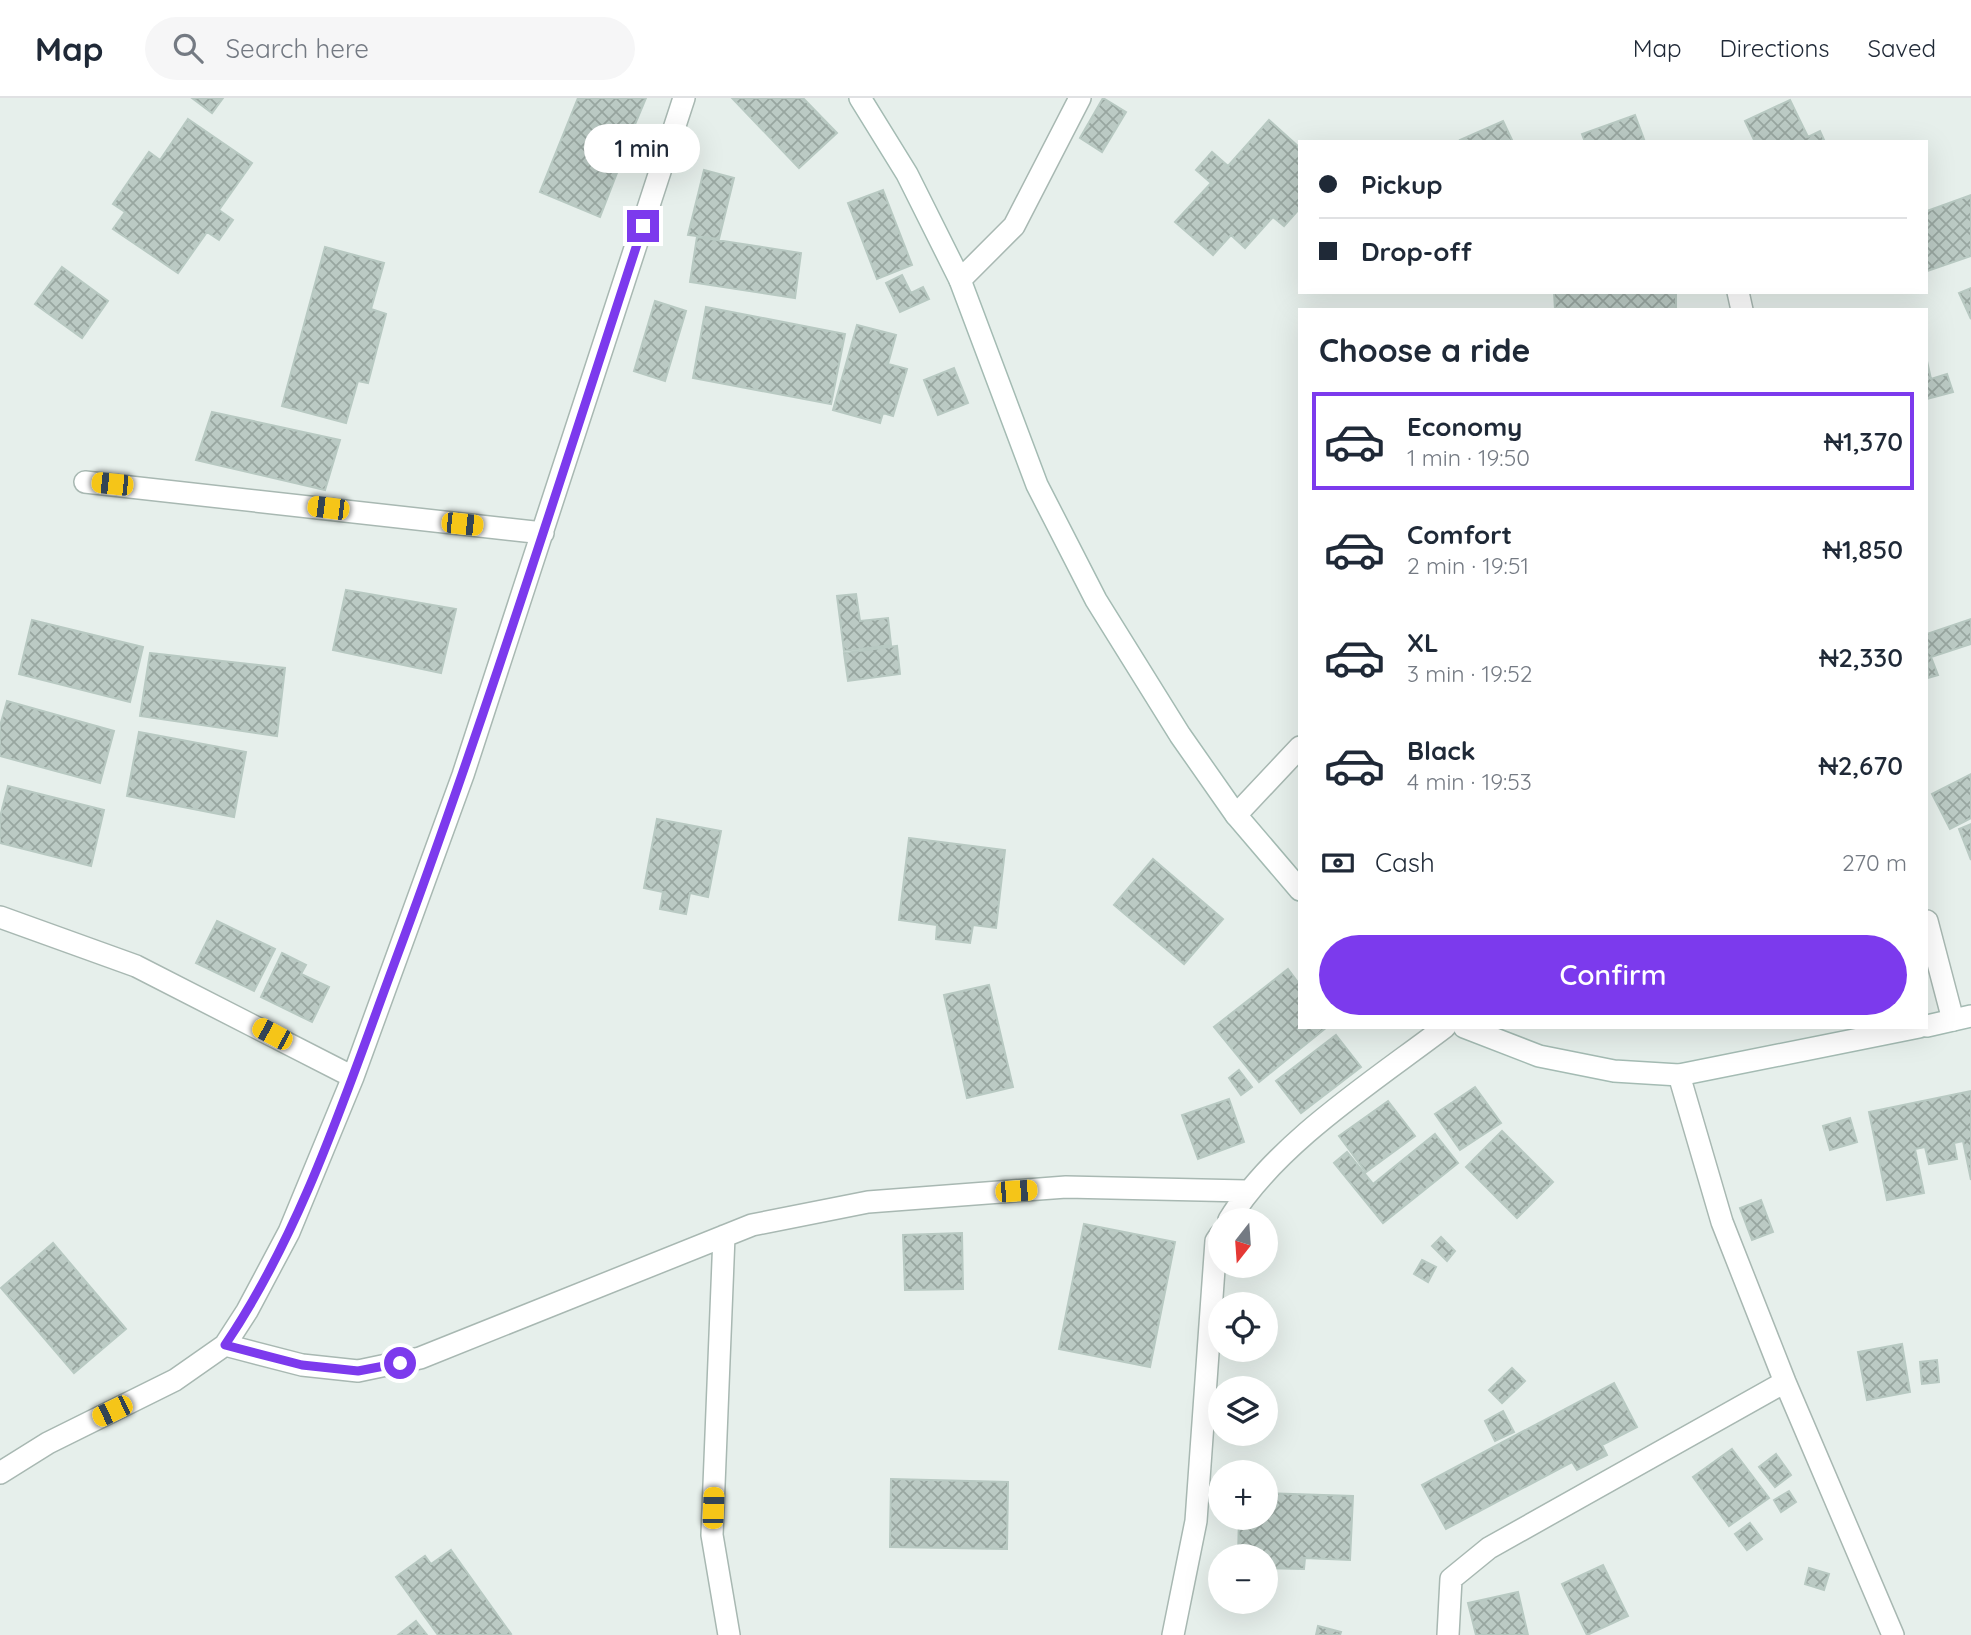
<!DOCTYPE html>
<meta charset="utf-8">
<style>
body{margin:0;font-family:Quicksand,sans-serif;background:#f6f6f7;color:#1f2937;height:100vh;display:flex;flex-direction:column;font-size:26px;white-space:nowrap}
*{box-sizing:border-box;margin:0}
p{font-size:23px;color:#747a83}
.icon{flex:none;width:38px;height:38px;fill:none;stroke:currentColor;stroke-width:2;stroke-linecap:round;stroke-linejoin:round}
.map{position:relative;flex:1;overflow:hidden}
.sheet{position:absolute;left:1298px;top:210px;width:630px;height:721px;display:flex;flex-direction:column;background:#fff;border-radius:0px;box-shadow:0 7px 28px #0002}
.sheet>*{flex:none}
.top-card{position:absolute;left:1298px;top:42px;width:630px;height:154px;border-radius:0px;box-shadow:0 7px 28px #0002;display:grid;align-content:center;height:154px;padding:0 21px;background:#fff}
.needle{width:46px;rotate:197deg}
.tools{position:absolute;left:1208px;top:1110px;display:grid;gap:14px}
.tools a{display:grid;place-items:center;width:70px;height:70px;border-radius:50%;background:#fff;box-shadow:0 7px 28px #0002;font-size:35px}
.end{position:absolute;width:32px;height:32px;margin:-16px;border:9px solid #7c3aed;background:#fff;box-shadow:0 0 0 4px #fff}
.from{border-radius:50%}
.bubble{position:absolute;height:49px;border-radius:24px;background:#fff;box-shadow:0 7px 28px #0002;font-size:23px;font-weight:600;line-height:49px;text-align:center}
.car{position:absolute;width:21px;height:42px;margin:-21px -10px;border-radius:9px;box-shadow:0 0 5px 2px #0007;background:linear-gradient(#f5c518 24%,#345 0 40%,#f5c518 0 76%,#345 0 86%,#f5c518 0)}
.top-card b{display:flex;align-items:center;gap:24px;height:66px;font-size:26px}
.top-card b+b{border-top:2px solid #e0e1e3}
.top-card i{width:18px;height:18px;background:#1f2937}
ul{padding:0;list-style:none}
li{display:flex;align-items:center;gap:21px;height:98px;margin:0 14px 10px;padding:0 7px;border:4px solid transparent;border-radius:0px}
li div{flex:1}
li b{display:block;font-size:26px}
li em{font-style:normal;font-weight:600}
li.active{border-color:#7c3aed}
li>.icon{width:63px;height:63px;stroke-width:1.5}
h2{padding:0 21px;font-size:32px;line-height:84px}
.pay{display:flex;align-items:center;gap:18px;height:77px;padding:0 21px;font-size:26px}
.pay p{margin-inline-start:auto}
.primary-button{display:flex;gap:14px;margin-top:auto;padding:14px 21px}
.primary-button a{flex:1;height:80px;border-radius:42px;background:#7c3aed;color:#fff;font-size:28px;font-weight:600;line-height:80px;text-align:center}
header{display:flex;align-items:center;gap:42px;box-sizing:border-box;height:98px;padding:0 35px;background:#fff;border-bottom:2px solid #e0e1e3}
header strong{font-size:33px}
nav{display:flex;gap:38px;margin-inline-start:auto;font-size:24px}
.search{width:490px;height:63px;background:#f6f6f7;display:flex;align-items:center;gap:18px;box-sizing:border-box;padding:0 24px;border-radius:38px;color:#747a83;font-size:26px}
.map>svg:first-child{display:block}
</style>
<header>
<strong>Map</strong>
<div class="search"><svg class="icon" aria-label="search" viewBox="0 0 24 24"><circle cx="10" cy="10" r="6"/><path d="M15 15l6 6"/></svg>Search here</div>
<nav><a>Map</a><a>Directions</a><a>Saved</a></nav>
</header>
<div class="map">
<svg width="1971" height="1537" viewBox="0 0 1971 1537">
<defs>
<pattern id="building-cross-hatch" width="8" height="8" patternUnits="userSpaceOnUse" patternTransform="scale(1.75)"><rect width="8" height="8" fill="#bbcac4"/><path d="M0 0l8 8M0 8l8-8" fill="none" stroke="#98a6a0"/></pattern>
</defs>
<rect width="100%" height="100%" fill="#e6efeb"/>
<!-- building -->
<path fill="url(#building-cross-hatch)" stroke="#b8c9c2" stroke-width="2" d="M192,0h31l-11,15z
M578,0h68l-13,31 16,7 -12,30 -15,-6 -22,57 -60,-25z
M732,0h71l34,35 -38,35z
M1103,0l23,14 -24,40 -22,-14z
M1790,2l18,37 12,-6 5,11h-70l-10,-21z
M1635,17l10,27h-60l-3,-8z
M188,21l64,44 -33,47 14,10 -14,20 -12,-8 -29,41 -65,-44 12,-17 -12,-8 36,-52 11,8z
M1269,22l31,28v60l-16,18 -11,-9 -28,31 -14,-13 -18,20 -38,-33 36,-39 -15,-13 16,-18 16,14z
M1503,23l10,21h-52l-1,-2z
M704,72l30,8 -15,61 -31,-4z
M883,92l29,75 -35,14 -29,-76z
M1971,97v61l-44,15v-60z
M697,139l104,16 -6,45 -105,-16z
M325,149l59,16 -13,46 15,5 -18,69 -10,-2 -12,42 -64,-17z
M62,169l46,34 -26,37 -47,-34z
M902,177l9,18 12,-6 6,12 -29,13 -14,-29z
M1971,190v31l-12,-26z
M1554,194h122v18h-121z
M655,203l31,10 -21,70 -31,-10z
M706,209l139,27 -14,70 -138,-26z
M857,227l39,10 -8,29 19,5 -14,47 -10,-3 -3,10 -47,-13z
M1927,263l4,18 16,-5 6,18 -26,7z
M954,270l14,35 -30,12 -14,-35z
M212,314l128,28 -15,50 -129,-30z
M346,492l110,19 -15,64 -108,-23z
M856,496l4,27 28,-3 3,27 -47,6 -7,-55z
M1971,521v25l-40,13 7,18 -10,3 -1,-44z
M32,522l111,27 -13,55 -111,-28z
M897,548l3,28 -52,7 -4,-28z
M150,555l135,15 -8,68 -137,-20z
M7,603l107,30 -14,52 -100,-27v-30z
M139,634l107,20 -12,65 -107,-21z
M1971,676v44l-21,11 -18,-35z
M8,688l96,24 -13,56 -91,-23v-26z
M657,721l64,12 -13,66 -18,-4 -4,21 -26,-5 3,-17 -19,-4z
M1971,726v36l-12,-31z
M909,740l96,12 -9,78 -23,-3 -3,18 -34,-4 1,-14 -38,-5z
M1153,761l70,60 -39,45 -70,-59z
M217,823l58,28 -21,42 -58,-28z
M282,855l24,12 -5,9 28,13 -17,35 -51,-25z
M1288,871l12,16v42h27l-68,55 -45,-55z
M989,887l24,102 -46,11 -23,-103z
M1336,937l25,32 -60,46 -25,-32z
M1239,972l13,17 -11,8 -12,-17z
M1475,989l26,36 -41,27 -25,-36z
M1971,993v89l-8,-39 -9,2 3,16 -28,5 -4,-17 -10,2 9,44 -37,7 -18,-88z
M1229,1001l15,43 -46,17 -16,-44z
M1388,1003l27,35 -49,36 -27,-36z
M1850,1020l7,24 -27,8 -7,-24z
M1502,1033l51,51 -36,36 -51,-51z
M1435,1036l23,29 -75,60 -49,-60 13,-11 26,32z
M1761,1102l12,32 -21,8 -12,-32z
M1084,1126l91,18 -25,125 -91,-18z
M962,1135l1,56 -58,1 -2,-55z
M1441,1139l14,14 -8,10 -15,-15z
M53,1145l73,86 -52,44 -73,-85z
M1422,1162l14,7 -8,15 -14,-8z
M1902,1246l8,48 -43,8 -9,-48z
M1937,1262l2,22 -17,2 -2,-22z
M1512,1270l13,13 -23,22 -13,-13z
M1614,1285l23,44 -35,18 5,10 -30,15 -5,-8 -126,67 -24,-44z
M1503,1313l11,21 -19,9 -10,-20z
M1732,1351l37,49 -40,28 -36,-49z
M1776,1356l15,21 -16,12 -16,-20z
M891,1381l117,3 -1,67 -117,-2z
M1789,1393l7,11 -15,10 -7,-12z
M1265,1395l88,3 -3,64 -45,-2 -1,11 -39,-1v-12h-27l1,-39h26z
M1750,1425l12,16 -15,11 -12,-16z
M451,1452l60,84 -2,1h-71l-42,-58 29,-21 6,8z
M1603,1467l25,51 -41,19 -25,-51z
M1809,1470l20,6 -5,16 -19,-6z
M1518,1494l10,43h-52l-8,-32z
M416,1523l11,14h-29z
M1318,1528l23,6 -1,3h-24z"/>
<g fill="none" stroke-linecap="round" stroke-linejoin="round">
<!-- street casing -->
<g stroke="#a8b8b2" stroke-width="24">
<path id="street" d="M960,182l54,-54 66,-128
M1738,194l4,18
M85,384l458,51
M1236,717l64,-68
M0,819l136,49 217,111
M1927,823l26,99
M1679,977l43,147 63,160 108,253
M1229,1122c46,-76 145,-139 216,-193
M724,1138l-12,299 17,100
M225,1247l77,20 56,6 62,-13 332,-133 116,-23 198,-15 180,4
M0,1375l48,-30 127,-63 50,-35 22,-34 42,-79 64,-155 110,-302 221,-677
M1173,1537l23,-114 20,-280 4,-6
M1448,1537l3,-56 38,-31 296,-166"/>
</g>
<!-- secondary casing -->
<g stroke="#a4bbb3" stroke-width="24">
<path id="secondary" d="M860,0l47,76 53,106 77,205 59,115 84,135 56,80 64,75
M1927,928l44,-10
M1464,929l75,29 75,15 65,4 240,-48"/>
</g>
<!-- street -->
<use href="#street" stroke="#fff" stroke-width="21"/>
<!-- secondary -->
<use href="#secondary" stroke="#fff" stroke-width="21"/>
</g>
<g fill="none" stroke-linecap="round" stroke-linejoin="round">
<!-- route -->
<path stroke="#7c3aed" stroke-width="9" d="M400,1265l-42,8 -56,-6 -77,-20c77,-114 120,-249 168,-378 91,-244 169,-493 250,-741"/>
</g>
</svg>
<div class="tools">
<a><svg class="needle" viewBox="-14 -14 28 28"><path d="M0-13l5 13h-10z" fill="#e53935"/><path d="M0 13l5-13h-10z" fill="#747a83"/></svg></a>
<a><svg class="icon" aria-label="locate" viewBox="0 0 24 24"><circle cx="12" cy="12" r="6"/><path d="M12 2v4M12 18v4M2 12h4M18 12h4"/></svg></a>
<a><svg class="icon" aria-label="layers" viewBox="0 0 24 24"><path d="M12 4l9 5-9 5-9-5zM3 14l9 5 9-5"/></svg></a>
<a>+</a>
<a>−</a>
</div>
<i class="end from" style="left:400px;top:1265px"></i>
<i class="end" style="left:643px;top:128px"></i>
<div class="bubble" style="left:584px;top:26px;width:116px">1 min</div>
<i class="car" style="left:112px;top:386px;rotate:276deg"></i>
<i class="car" style="left:328px;top:410px;rotate:277deg"></i>
<i class="car" style="left:462px;top:426px;rotate:96deg"></i>
<i class="car" style="left:272px;top:936px;rotate:298deg"></i>
<i class="car" style="left:1016px;top:1093px;rotate:86deg"></i>
<i class="car" style="left:112px;top:1313px;rotate:244deg"></i>
<i class="car" style="left:713px;top:1410px;rotate:2deg"></i>
<div class="top-card">
<b><i class="from"></i>Pickup</b>
<b><i></i>Drop-off</b>
</div>
<section class="sheet">
<h2>Choose a ride</h2>
<ul>
<li class="active"><svg class="icon" aria-label="car" viewBox="0 0 24 24"><path d="M5 17H2v-5l4-1 3-4h7l3 4 3 1v5h-3M9 17h6M6 11h13"/><circle cx="7" cy="17" r="2"/><circle cx="17" cy="17" r="2"/></svg><div><b>Economy</b><p>1 min · 19:50</p></div><em>₦1,370</em></li>
<li><svg class="icon" aria-label="car" viewBox="0 0 24 24"><path d="M5 17H2v-5l4-1 3-4h7l3 4 3 1v5h-3M9 17h6M6 11h13"/><circle cx="7" cy="17" r="2"/><circle cx="17" cy="17" r="2"/></svg><div><b>Comfort</b><p>2 min · 19:51</p></div><em>₦1,850</em></li>
<li><svg class="icon" aria-label="car" viewBox="0 0 24 24"><path d="M5 17H2v-5l4-1 3-4h7l3 4 3 1v5h-3M9 17h6M6 11h13"/><circle cx="7" cy="17" r="2"/><circle cx="17" cy="17" r="2"/></svg><div><b>XL</b><p>3 min · 19:52</p></div><em>₦2,330</em></li>
<li><svg class="icon" aria-label="car" viewBox="0 0 24 24"><path d="M5 17H2v-5l4-1 3-4h7l3 4 3 1v5h-3M9 17h6M6 11h13"/><circle cx="7" cy="17" r="2"/><circle cx="17" cy="17" r="2"/></svg><div><b>Black</b><p>4 min · 19:53</p></div><em>₦2,670</em></li>
</ul>
<div class="pay"><svg class="icon" aria-label="cash" viewBox="0 0 24 24"><path d="M3 7h18v10H3z"/><circle cx="12" cy="12" r="2"/></svg>Cash<p>270 m</p></div>
<div class="primary-button"><a>Confirm</a></div>
</section>
</div>
